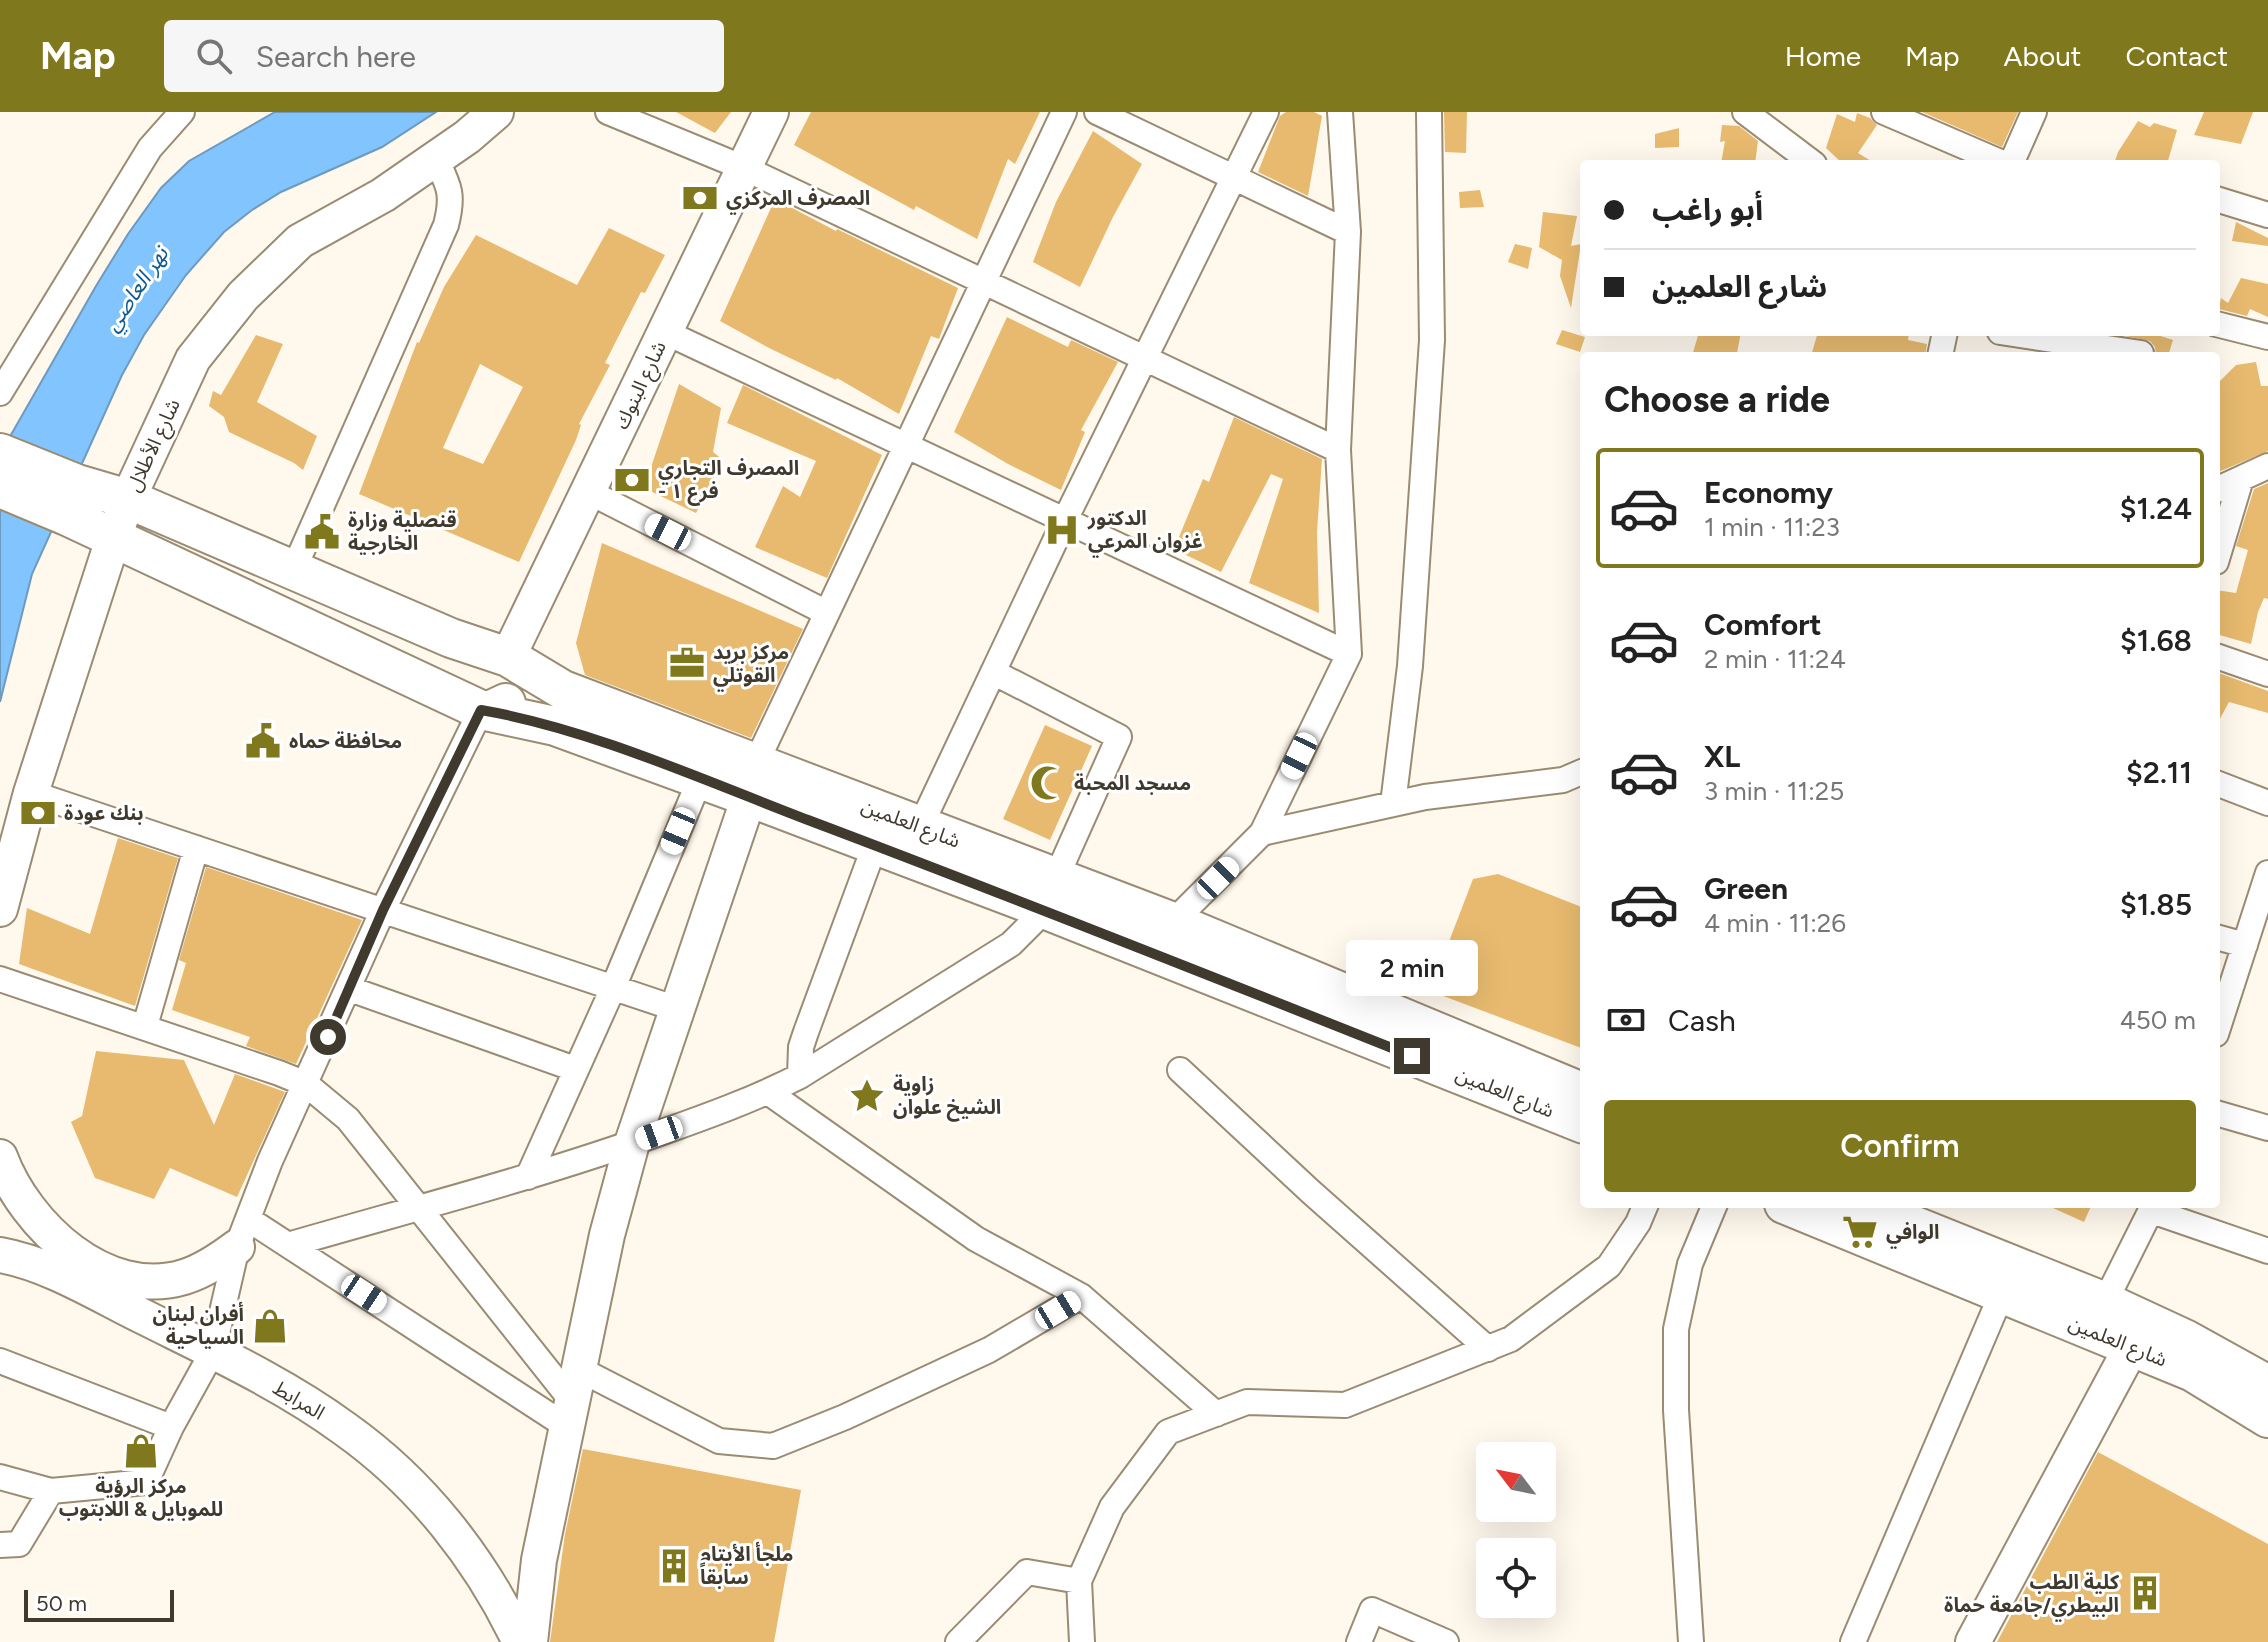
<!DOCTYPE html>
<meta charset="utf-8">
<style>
body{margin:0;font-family:Figtree,"Noto Sans Arabic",sans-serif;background:#f6f6f6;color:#222;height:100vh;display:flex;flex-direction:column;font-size:30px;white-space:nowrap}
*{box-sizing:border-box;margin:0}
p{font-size:26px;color:#767676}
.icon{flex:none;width:44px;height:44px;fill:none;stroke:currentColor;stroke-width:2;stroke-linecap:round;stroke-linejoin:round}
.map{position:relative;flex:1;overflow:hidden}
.drawer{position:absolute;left:1580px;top:240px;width:640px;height:856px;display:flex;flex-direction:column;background:#fff;border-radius:8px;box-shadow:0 8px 32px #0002}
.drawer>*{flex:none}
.hud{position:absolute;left:1580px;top:48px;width:640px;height:176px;border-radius:8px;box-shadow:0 8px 32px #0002;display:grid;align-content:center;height:176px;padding:0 24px;background:#fff}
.needle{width:52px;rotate:302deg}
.tools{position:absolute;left:1476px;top:1330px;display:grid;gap:16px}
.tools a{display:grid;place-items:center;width:80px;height:80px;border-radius:8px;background:#fff;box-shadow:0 8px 32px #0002;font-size:40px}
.scale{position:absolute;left:24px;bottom:20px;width:150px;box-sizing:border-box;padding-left:8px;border:4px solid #3f392e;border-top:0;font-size:22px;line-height:28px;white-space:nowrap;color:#3f392e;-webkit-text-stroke:6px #fff;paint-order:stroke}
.end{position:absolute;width:36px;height:36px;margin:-18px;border:10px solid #3f392e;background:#fff;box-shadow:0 0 0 4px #fff}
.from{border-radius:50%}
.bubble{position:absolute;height:56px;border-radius:8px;background:#fff;box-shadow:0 8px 32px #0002;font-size:26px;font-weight:600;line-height:56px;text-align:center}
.car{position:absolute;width:24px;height:48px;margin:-24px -12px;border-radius:10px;box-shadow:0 0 6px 2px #0007;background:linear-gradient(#fff 24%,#345 0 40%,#fff 0 76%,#345 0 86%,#fff 0)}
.hud b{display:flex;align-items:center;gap:28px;height:76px;font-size:30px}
.hud b+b{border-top:2px solid #e0e0e0}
.hud i{width:20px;height:20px;background:#222}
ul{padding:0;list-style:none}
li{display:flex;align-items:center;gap:24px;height:120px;margin:0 16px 12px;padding:0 8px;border:4px solid transparent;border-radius:8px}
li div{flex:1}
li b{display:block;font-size:30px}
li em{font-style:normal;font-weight:600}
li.on{border-color:#80781c}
li>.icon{width:72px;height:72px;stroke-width:1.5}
h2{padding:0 24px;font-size:36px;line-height:96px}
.pay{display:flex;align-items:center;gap:20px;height:88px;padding:0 24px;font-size:30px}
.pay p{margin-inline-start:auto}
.cta{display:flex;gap:16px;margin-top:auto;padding:16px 24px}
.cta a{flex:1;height:92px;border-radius:8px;background:#80781c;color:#fff;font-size:32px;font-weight:600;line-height:92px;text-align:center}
header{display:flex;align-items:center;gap:48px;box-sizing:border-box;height:112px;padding:0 40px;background:#80781c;color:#fff}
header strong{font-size:38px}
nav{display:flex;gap:44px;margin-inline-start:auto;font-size:28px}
.search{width:560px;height:72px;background:#f6f6f6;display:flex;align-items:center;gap:20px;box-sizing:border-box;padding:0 28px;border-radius:8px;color:#767676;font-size:30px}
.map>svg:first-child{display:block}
</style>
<header>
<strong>Map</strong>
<div class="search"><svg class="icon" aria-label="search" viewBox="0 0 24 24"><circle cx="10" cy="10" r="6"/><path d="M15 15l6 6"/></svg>Search here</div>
<nav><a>Home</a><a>Map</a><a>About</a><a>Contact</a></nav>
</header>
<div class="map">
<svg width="2268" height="1530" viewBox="0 0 2268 1530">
<rect width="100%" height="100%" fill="#fff8ed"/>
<!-- water -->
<path fill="#82c4fd" stroke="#6e9abf" stroke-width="2" d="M275,0h161l-54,35 -101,45 -29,18 -28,22 -38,43 -42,60 -22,40 -90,199 -32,128v-248l96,-168 32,-52 33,-46 28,-27z"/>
<!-- building -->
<path fill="#e7ba6f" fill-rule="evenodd" d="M676,0h55l-16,21z
M811,0h229l-25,52 -7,-5 -31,80 -61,-33 -2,4 -120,-65z
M1286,0h28l8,4 -14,80 -50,-24 22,-56z
M1444,0h23l-1,41 -21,-1z
M1922,0h96l-16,35z
M2204,0h49l-12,32 -47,-9z
M1857,1l13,5 7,7 -19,28 18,11h-33l-17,-16 11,-34 18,8z
M2138,9l12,6 4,-4 23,7 -10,34h-53l4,-12z
M1722,13l17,1 19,15 -3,23h-34l4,-23 -5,1z
M1679,16v19l-24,1v-14z
M1093,19l49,33 -29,53 -33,70 -47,-25 23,-60z
M1480,78l4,17 -24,1 -1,-16z
M775,87l61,32 1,-2 121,59 -19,51 -8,-3 -32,78 -62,-36 -1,2 -67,-32 -49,-27z
M1543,100l34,4 -6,30 10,-2 -10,64 -11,-32 2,-16 -23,-13z
M2236,110l32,16v8l-36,-5z
M609,116l56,27 -20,38 -4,-1 -36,71 5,2 -31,59 2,1 -5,15 -57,122 -160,-68 58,-152 2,1 25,-56 32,-52 101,50zM480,252l43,23 -40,77 -40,-16z
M1515,132l17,4 -4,21 -20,-7z
M2241,166l27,6v33l-18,-8 -3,7 -28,-7 2,-11 7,5z
M1007,205l61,30 3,-7 47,22 -37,68 4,2 -24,58 -53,-26 -54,-32z
M1562,218l23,7 -5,15 -24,-8z
M1699,220h42l-4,21h-14l-2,3h-29z
M1818,220h91l-1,8 19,4 -2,12h-114z
M2116,220h32l25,8 -5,16h-12l-1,-9 -5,-6 -34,-7z
M256,223l27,9 -26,58 60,34 -14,34 -9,-7 -65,-31 -5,-15 -15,-11 4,-15 8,4z
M2256,250l5,24h7v65l-52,22v-88l20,-20z
M679,272l42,24 -8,44 10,8 -27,53 -52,-25z
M743,273l139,70 -55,123 -72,-31 28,-61 17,11 16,-36 -89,-38z
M1234,305l88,42 -5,73 2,81 -70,-30 34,-104 -12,-5 -50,98 -47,-23 29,-70 6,3z
M2268,371v116l-4,-1 -6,14 -7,32 -35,-10v-44l20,3 12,-43 -12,-4 18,-57z
M602,431l201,86 -52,109 -166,-63 -9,-32z
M2216,560l52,19v22l-39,-11 -13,24z
M1045,613l47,21 -42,94 -47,-21z
M118,726l60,20 -43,148 -116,-42 8,-56 63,26z
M206,755l156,53 -66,144 -50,-18 4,-9 -78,-27 14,-47 -7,-3z
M1498,762l86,34v141l-154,-58 43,-112z
M96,939l88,9 30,65 21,-51 50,18 -48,105 -67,-29 -16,31 -59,-21 -24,-56 11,-6z
M2044,1092h48l-8,18z
M583,1337l218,41 -27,152h-224l15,-108z
M2098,1340l170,92v98h-271z"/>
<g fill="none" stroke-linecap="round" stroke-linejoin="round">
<!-- street casing -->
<g stroke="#9a8b72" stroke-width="28">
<path id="street" d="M608,0l136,56 594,282
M1097,0l251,120
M1745,0l69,52
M1884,0l121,52
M2011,52l23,-52
M2216,87l52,16
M2216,212l52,13
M665,220l684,322
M2000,220l141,21
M1940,244l5,-24
M0,281l150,-245 32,-36
M2216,378l52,-24
M589,380l238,121
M2216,450l25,-83
M293,459l153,-346c8,-31 3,-39 -10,-66
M2216,544l52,18
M993,560l126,65 -63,141
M756,651l308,-651
M2216,671l52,20
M31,681l646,216
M1393,692l17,-138 22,-326 -3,-228
M920,715l144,-305 202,-410
M1262,721l87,-179 -11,-204 10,-218 -8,-120
M1173,810l89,-89 163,-36 138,-17 21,-9
M2216,825l29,8
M0,867l279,94 27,11 42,35 224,282
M350,877l225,80
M145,914l51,-178
M2216,922l52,-161
M1180,958l131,122 177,157
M800,964l1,-29 5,-15 69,-187
M768,980l208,147 105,57 135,118
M2216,1001l52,15
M528,1065l85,-189 87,-209
M2152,1099l116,40
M248,1107l318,207
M288,1133c124,-36 250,-68 372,-112 48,-17 95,-34 140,-57l211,-132 22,-22 6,-15
M2105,1190l49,-98
M0,1249l171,66
M579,1257l140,72 54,5 72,-29 144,-67 92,-54
M0,1365l51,14 95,-9 25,-55 42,-76 24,-104 33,-86 113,-251 98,-200
M0,1433l19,-1 32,-53
M958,1530l69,-70 52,9
M1082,1530l-3,-61 33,-74 56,-75 79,-30 98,3 166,-66 98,-73 29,-43 8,-19
M1359,1530l13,-32 74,32
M1691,1530l-15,-232v-81l14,-65 25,-60
M1853,1530l149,-349"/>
</g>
<!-- secondary casing -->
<g stroke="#9a8b72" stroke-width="38">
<path id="secondary" d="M508,545l263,-545
M0,797l31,-116 82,-254 15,-40 65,-140 50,-63 57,-55 83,-46 84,-58 29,-25
M0,1045c25,68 105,144 184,120 20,-6 37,-18 53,-30
M0,1143c50,9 99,40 144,62 68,34 140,67 201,112 76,54 135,129 175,213
M530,1530l9,-82 68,-325 25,-92 117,-346
M1973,1530l159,-296"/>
</g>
<!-- primary casing -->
<g stroke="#9a8b72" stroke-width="42">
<path id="primary" d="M0,341l77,31 51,15 323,139 57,19 55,33 610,232 411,171
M0,376l67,28 414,194h10l15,-7
M481,598l74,16 194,71 290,110 545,217
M1784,1092l409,168 75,46
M1860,1092l245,98 82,38 81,45"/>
</g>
<!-- street -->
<use href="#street" stroke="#fff" stroke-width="24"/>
<!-- secondary -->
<use href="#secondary" stroke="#fff" stroke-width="34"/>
<!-- primary -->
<use href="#primary" stroke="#fff" stroke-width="38"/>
</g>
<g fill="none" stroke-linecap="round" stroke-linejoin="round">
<!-- route -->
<path stroke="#3f392e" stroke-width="10" d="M328,925l55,-127 98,-200c110,19 222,70 327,110 202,76 403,156 604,236"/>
</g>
<!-- icons -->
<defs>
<g id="bank-bare" transform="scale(2.76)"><path d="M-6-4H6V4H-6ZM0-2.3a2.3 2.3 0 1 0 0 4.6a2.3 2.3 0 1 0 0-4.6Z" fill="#80781c" stroke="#fff" stroke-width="2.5" paint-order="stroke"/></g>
<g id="hospital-bare" transform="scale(2.76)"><path d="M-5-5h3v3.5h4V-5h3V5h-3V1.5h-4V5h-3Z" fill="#80781c" stroke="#fff" stroke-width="2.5" paint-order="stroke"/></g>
<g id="civic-bare" transform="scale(2.76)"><path d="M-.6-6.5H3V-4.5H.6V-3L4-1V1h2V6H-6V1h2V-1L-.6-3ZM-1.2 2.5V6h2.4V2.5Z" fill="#80781c" stroke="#fff" stroke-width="2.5" paint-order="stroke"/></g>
<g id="office-bare" transform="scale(2.76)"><path d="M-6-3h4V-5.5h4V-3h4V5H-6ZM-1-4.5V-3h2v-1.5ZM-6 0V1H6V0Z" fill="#80781c" stroke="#fff" stroke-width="2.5" paint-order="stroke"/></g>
<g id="mosque-bare" transform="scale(2.76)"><path d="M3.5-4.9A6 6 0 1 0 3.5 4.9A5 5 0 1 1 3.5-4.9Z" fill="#80781c" stroke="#fff" stroke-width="2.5" paint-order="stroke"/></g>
<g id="sight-bare" transform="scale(2.76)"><path d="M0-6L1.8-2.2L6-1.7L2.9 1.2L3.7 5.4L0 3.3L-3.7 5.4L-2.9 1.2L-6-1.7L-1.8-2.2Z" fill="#80781c" stroke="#fff" stroke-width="2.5" paint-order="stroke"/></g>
<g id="supermarket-bare" transform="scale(2.76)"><path d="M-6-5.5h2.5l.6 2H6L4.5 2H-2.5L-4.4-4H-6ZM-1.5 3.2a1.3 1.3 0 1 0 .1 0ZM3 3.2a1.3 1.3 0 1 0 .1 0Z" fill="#80781c" stroke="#fff" stroke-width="2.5" paint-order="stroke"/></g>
<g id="shop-bare" transform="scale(2.76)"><path d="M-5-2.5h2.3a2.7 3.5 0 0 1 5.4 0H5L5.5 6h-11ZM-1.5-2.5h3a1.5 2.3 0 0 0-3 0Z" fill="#80781c" stroke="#fff" stroke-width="2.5" paint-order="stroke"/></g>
<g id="building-bare" transform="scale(2.76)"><path d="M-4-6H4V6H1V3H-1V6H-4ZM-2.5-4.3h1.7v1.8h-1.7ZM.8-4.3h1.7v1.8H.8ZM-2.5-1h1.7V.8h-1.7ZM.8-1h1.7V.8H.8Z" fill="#80781c" stroke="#fff" stroke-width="2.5" paint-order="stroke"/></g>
</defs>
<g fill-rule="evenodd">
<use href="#bank-bare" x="700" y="86"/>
<use href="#bank-bare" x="632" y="368"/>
<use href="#hospital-bare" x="1062" y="418"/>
<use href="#civic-bare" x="322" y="420"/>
<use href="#office-bare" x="687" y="551"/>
<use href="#civic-bare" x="263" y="629"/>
<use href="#mosque-bare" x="1048" y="671"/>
<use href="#bank-bare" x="38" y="701"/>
<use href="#sight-bare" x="867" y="984"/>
<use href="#supermarket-bare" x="1860" y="1120"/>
<use href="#shop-bare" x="270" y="1214"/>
<use href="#shop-bare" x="141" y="1339"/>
<use href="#building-bare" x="674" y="1454"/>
<use href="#building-bare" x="2145" y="1481"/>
</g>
<g text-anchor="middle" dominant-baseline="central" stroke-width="6" stroke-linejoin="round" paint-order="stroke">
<!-- poi labels -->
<g font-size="20" font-weight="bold" fill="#3f392e" stroke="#fff" text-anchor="start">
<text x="726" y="86">المصرف المركزي</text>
<text x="658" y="356">المصرف التجاري<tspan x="658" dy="23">- فرع ١</tspan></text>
<text x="1088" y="406">الدكتور<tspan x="1088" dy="23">غزوان المرعي</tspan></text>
<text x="348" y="408">قنصلية وزارة<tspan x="348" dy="23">الخارجية</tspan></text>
<text x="713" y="540">مركز بريد<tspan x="713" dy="23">القوتلي</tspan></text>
<text x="289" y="629">محافظة حماه</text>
<text x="1074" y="671">مسجد المحبة</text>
<text x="64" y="701">بنك عودة</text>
<text x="893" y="972">زاوية<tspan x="893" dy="23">الشيخ علوان</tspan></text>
<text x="1886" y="1120">الوافي</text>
<text x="244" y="1202" text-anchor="end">أفران لبنان<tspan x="244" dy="23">السياحية</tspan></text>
<text x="141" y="1374" text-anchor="middle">مركز الرؤية<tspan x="141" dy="23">للموبايل &amp; اللابتوب</tspan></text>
<text x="700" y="1442">ملجأ الأيتام<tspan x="700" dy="23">سابقاً</tspan></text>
<text x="2119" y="1470" text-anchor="end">كلية الطب<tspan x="2119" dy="23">البيطري/جامعة حماة</tspan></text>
</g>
<!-- street labels -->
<g font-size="20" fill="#3f392e" stroke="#fff">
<text transform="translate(640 273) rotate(-65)">شارع البنوك</text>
<text transform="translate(153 333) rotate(-65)">شارع الأطلال</text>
<text transform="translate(911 711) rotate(21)">شارع العلمين</text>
<text transform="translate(1505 980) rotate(22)">شارع العلمين</text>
<text transform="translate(2118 1229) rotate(22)">شارع العلمين</text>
<text transform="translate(299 1288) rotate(31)">المرابط</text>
</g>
<!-- water labels -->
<g font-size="22" font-style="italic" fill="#105b8f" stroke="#fff">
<text transform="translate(136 177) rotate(-56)">نهر العاصي</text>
</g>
</g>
</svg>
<div class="tools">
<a><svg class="needle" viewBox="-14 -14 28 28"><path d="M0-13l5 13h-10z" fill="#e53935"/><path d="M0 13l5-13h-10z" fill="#767676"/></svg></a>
<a><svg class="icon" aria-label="locate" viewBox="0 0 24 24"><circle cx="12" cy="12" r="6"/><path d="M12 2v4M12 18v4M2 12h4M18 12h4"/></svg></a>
</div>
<div class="scale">50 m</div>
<i class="end from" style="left:328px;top:925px"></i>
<i class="end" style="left:1412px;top:944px"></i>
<div class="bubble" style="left:1346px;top:828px;width:132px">2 min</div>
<i class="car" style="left:668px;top:420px;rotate:297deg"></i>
<i class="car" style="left:1299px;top:644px;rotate:206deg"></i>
<i class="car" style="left:678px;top:719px;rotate:203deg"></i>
<i class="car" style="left:1218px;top:766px;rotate:45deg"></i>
<i class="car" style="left:659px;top:1021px;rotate:250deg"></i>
<i class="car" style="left:364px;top:1182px;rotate:123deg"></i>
<i class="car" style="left:1058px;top:1198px;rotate:59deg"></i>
<div class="hud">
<b><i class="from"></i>أبو راغب</b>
<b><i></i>شارع العلمين</b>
</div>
<section class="drawer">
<h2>Choose a ride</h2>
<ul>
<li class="on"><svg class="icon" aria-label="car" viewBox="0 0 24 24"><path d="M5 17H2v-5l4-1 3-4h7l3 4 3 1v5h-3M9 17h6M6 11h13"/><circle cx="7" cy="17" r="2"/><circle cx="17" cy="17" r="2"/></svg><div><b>Economy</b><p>1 min · 11:23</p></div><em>$1.24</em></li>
<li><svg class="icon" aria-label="car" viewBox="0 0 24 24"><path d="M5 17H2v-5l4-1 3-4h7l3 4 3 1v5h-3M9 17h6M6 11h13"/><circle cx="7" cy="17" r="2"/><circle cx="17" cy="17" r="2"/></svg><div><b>Comfort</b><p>2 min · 11:24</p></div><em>$1.68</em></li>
<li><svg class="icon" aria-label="car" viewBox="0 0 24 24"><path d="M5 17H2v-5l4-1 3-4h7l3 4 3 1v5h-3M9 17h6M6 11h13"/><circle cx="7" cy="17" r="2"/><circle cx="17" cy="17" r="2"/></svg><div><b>XL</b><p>3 min · 11:25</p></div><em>$2.11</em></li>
<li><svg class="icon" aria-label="car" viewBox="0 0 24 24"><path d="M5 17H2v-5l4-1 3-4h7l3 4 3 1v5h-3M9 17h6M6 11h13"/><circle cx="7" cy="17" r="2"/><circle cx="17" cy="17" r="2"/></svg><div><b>Green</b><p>4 min · 11:26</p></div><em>$1.85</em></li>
</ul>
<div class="pay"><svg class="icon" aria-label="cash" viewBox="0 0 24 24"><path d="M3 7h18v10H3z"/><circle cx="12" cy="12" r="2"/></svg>Cash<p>450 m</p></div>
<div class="cta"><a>Confirm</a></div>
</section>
</div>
